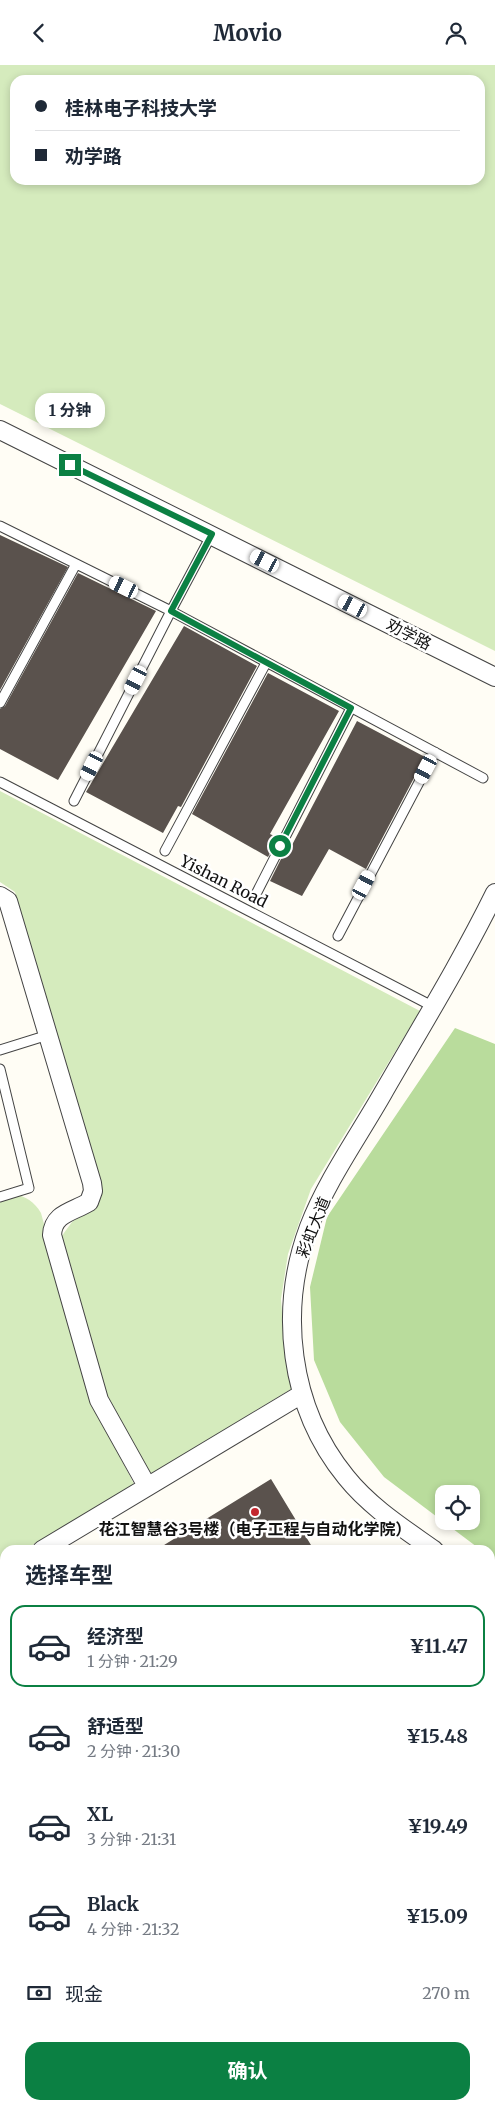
<!DOCTYPE html>
<html lang="zh">
<meta charset="utf-8">
<style>
body{margin:0;font-family:Merriweather,"Noto Sans SC",serif;background:#f2f2f3;color:#1f2937;height:100vh;display:flex;flex-direction:column;font-size:19px;white-space:nowrap}
*{box-sizing:border-box;margin:0}
p{font-size:16px;color:#747a83}
.icon{flex:none;width:28px;height:28px;fill:none;stroke:currentColor;stroke-width:2;stroke-linecap:round;stroke-linejoin:round}
.map{position:relative;flex:1;overflow:hidden}
.side{position:absolute;left:0px;top:1480px;width:495px;height:565px;display:flex;flex-direction:column;background:#fff;border-radius:15px 15px 0 0;box-shadow:0 2px 8px #0003}
.side>*{flex:none}
.banner{position:absolute;left:10px;top:10px;width:475px;height:110px;border-radius:15px;box-shadow:0 2px 8px #0003;display:grid;align-content:center;height:110px;padding:0 25px;background:#fff}
.controls{position:absolute;left:435px;top:1420px;display:grid;gap:10px}
.controls a{display:grid;place-items:center;width:45px;height:45px;border-radius:10px;background:#fff;box-shadow:0 2px 8px #0003;font-size:25px}
.end{position:absolute;width:22px;height:22px;margin:-11px;border:6px solid #0b8043;background:#fff;box-shadow:0 0 0 2px #fff}
.from{border-radius:50%}
.bubble{position:absolute;height:35px;border-radius:15px;background:#fff;box-shadow:0 2px 8px #0003;font-size:16px;font-weight:700;line-height:35px;text-align:center}
.car{position:absolute;width:15px;height:30px;margin:-15px -8px;border-radius:6px;box-shadow:0 0 4px 1px #0007;background:linear-gradient(#fff 24%,#345 0 40%,#fff 0 76%,#345 0 86%,#fff 0)}
.banner b{display:flex;align-items:center;gap:18px;height:48px;font-size:19px}
.banner b+b{border-top:1px solid #e0e1e3}
.banner i{width:12px;height:12px;background:#1f2937}
ul{padding:0;list-style:none}
li{display:flex;align-items:center;gap:15px;height:82px;margin:0 10px 8px;padding:0 15px;border:2px solid transparent;border-radius:15px}
li div{flex:1}
li b{display:block;font-size:19px}
li em{font-style:normal;font-weight:700}
li.current{border-color:#0b8043}
li>.icon{width:45px;height:45px;stroke-width:1.5}
h2{padding:0 25px;font-size:22px;line-height:60px}
.pay{display:flex;align-items:center;gap:12px;height:55px;padding:0 25px;font-size:19px}
.pay p{margin-inline-start:auto}
.button{display:flex;gap:10px;margin-top:auto;padding:10px 25px}
.button a{flex:1;height:58px;border-radius:15px;background:#0b8043;color:#fff;font-size:20px;font-weight:700;line-height:58px;text-align:center}
header{display:flex;justify-content:space-between;align-items:center;height:65px;padding:0 25px;background:#fff;font-size:22px;font-weight:700}
.map>svg:first-child{display:block}
</style>
<header><svg class="icon" aria-label="back" viewBox="0 0 24 24"><path d="M15 5l-7 7 7 7"/></svg>Movio<svg class="icon" aria-label="person" viewBox="0 0 24 24"><circle cx="12" cy="8" r="4"/><path d="M4 21q1-7 8-7t8 7"/></svg></header>
<div class="map">
<svg width="495" height="2045" viewBox="0 0 495 2045">
<rect width="100%" height="100%" fill="#fffdf5"/>
<!-- green -->
<path fill="#d5ebbd" fill-rule="evenodd" d="M0,0h495v586l-495,-247zM15,15h465v100h-465z
M0,726l420,220 -109,178 -23,65 -7,45 3,40 9,49 -142,86 -43,-75 -47,-162 11,-15 23,-18 6,-20 -86,-292 -15,-10z
M13,1128c13,4 21,8 28,20l51,189 42,82 -110,66h-19v12l-5,3v-368z"/>
<!-- forest -->
<path fill="#b9dc9c" fill-rule="evenodd" d="M455,963l40,16v516l-5,-3v-7h-9l-97,-73 -44,-55 -26,-62 -4,-73 17,-70zM444,1429h27v27h-27z"/>
<!-- building -->
<path fill="#5a524d" d="M0,470l68,32 -68,123z
M78,508l78,38 -98,169 -58,-31v-40l5,-3z
M184,561l73,40 -76,141 -3,-1 -15,27 -77,-41z
M268,608l71,38 -69,123 8,4 -10,19 -76,-43z
M357,656l68,36 -59,112 -37,-20 -27,47 -32,-15 19,-38 3,2z
M271,1414l43,71h-49l-3,-5 -8,5h-98z"/>
<g fill="none" stroke-linecap="round" stroke-linejoin="round">
<!-- lane casing -->
<g stroke="#444" stroke-width="11">
<path id="lane" d="M0,461l171,85 41,-77
M0,638l76,-139
M0,717l434,225
M74,736l97,-190 312,167
M165,786l101,-188
M254,833l97,-190
M338,871l97,-184
M0,985l48,-15
M0,1004l29,119 -29,9
M490,1760l5,-9
M0,1883l5,-3"/>
</g>
<!-- street casing -->
<g stroke="#444" stroke-width="20">
<path id="street" d="M0,365l495,247
M0,831l8,5 84,282 1,8 -4,11c-16,10 -36,11 -37,33l47,165 48,86
M42,1485l260,-156
M434,1485c-31,-22 -64,-43 -88,-73 -57,-70 -68,-167 -37,-250 18,-47 49,-90 74,-134 38,-66 78,-131 112,-200
M0,1509l5,-3
M490,1526l5,3
M490,1600l5,-3
M0,1768l5,-3
M0,1950l5,8
M0,2038l4,7
M359,2040l3,5"/>
</g>
<!-- secondary casing -->
<g stroke="#333" stroke-width="26">
<path id="secondary" d="M490,1883l5,-24
M490,2022l2,23"/>
</g>
<!-- lane -->
<use href="#lane" stroke="#fff" stroke-width="9"/>
<!-- street -->
<use href="#street" stroke="#fff" stroke-width="18"/>
<!-- secondary -->
<use href="#secondary" stroke="#fff6b0" stroke-width="24"/>
</g>
<g fill="none" stroke-linecap="round" stroke-linejoin="round">
<!-- route -->
<path stroke="#0b8043" stroke-width="6" d="M70,400l142,69 -41,77 180,97 -71,138"/>
</g>
<!-- markers -->
<circle fill="#c4262e" stroke="#fff" stroke-width="2" cx="255" cy="1447" r="5"/>
<g text-anchor="middle" dominant-baseline="central" stroke-width="5" stroke-linejoin="round" paint-order="stroke">
<!-- street labels -->
<g font-size="16" fill="#111" stroke="#fff">
<text transform="translate(409 569) rotate(27)">劝学路</text>
<text transform="translate(224 816) rotate(27)">Yishan Road</text>
<text transform="translate(313 1162) rotate(-68)">彩虹大道</text>
</g>
<!-- poi labels -->
<g font-size="16" font-weight="bold" fill="#111" stroke="#fff">
<text x="255" y="1464">花江智慧谷3号楼（电子工程与自动化学院）</text>
</g>
</g>
</svg>
<div class="controls">
<a><svg class="icon" aria-label="locate" viewBox="0 0 24 24"><circle cx="12" cy="12" r="6"/><path d="M12 2v4M12 18v4M2 12h4M18 12h4"/></svg></a>
</div>
<i class="end from" style="left:280px;top:781px"></i>
<i class="end" style="left:70px;top:400px"></i>
<div class="bubble" style="left:35px;top:328px;width:70px">1 分钟</div>
<i class="car" style="left:265px;top:496px;rotate:297deg"></i>
<i class="car" style="left:124px;top:522px;rotate:296deg"></i>
<i class="car" style="left:353px;top:541px;rotate:297deg"></i>
<i class="car" style="left:136px;top:615px;rotate:207deg"></i>
<i class="car" style="left:92px;top:701px;rotate:207deg"></i>
<i class="car" style="left:426px;top:704px;rotate:208deg"></i>
<i class="car" style="left:364px;top:820px;rotate:28deg"></i>
<div class="banner">
<b><i class="from"></i>桂林电子科技大学</b>
<b><i></i>劝学路</b>
</div>
<section class="side">
<h2>选择车型</h2>
<ul>
<li class="current"><svg class="icon" aria-label="car" viewBox="0 0 24 24"><path d="M5 17H2v-5l4-1 3-4h7l3 4 3 1v5h-3M9 17h6M6 11h13"/><circle cx="7" cy="17" r="2"/><circle cx="17" cy="17" r="2"/></svg><div><b>经济型</b><p>1 分钟 · 21:29</p></div><em>¥11.47</em></li>
<li><svg class="icon" aria-label="car" viewBox="0 0 24 24"><path d="M5 17H2v-5l4-1 3-4h7l3 4 3 1v5h-3M9 17h6M6 11h13"/><circle cx="7" cy="17" r="2"/><circle cx="17" cy="17" r="2"/></svg><div><b>舒适型</b><p>2 分钟 · 21:30</p></div><em>¥15.48</em></li>
<li><svg class="icon" aria-label="car" viewBox="0 0 24 24"><path d="M5 17H2v-5l4-1 3-4h7l3 4 3 1v5h-3M9 17h6M6 11h13"/><circle cx="7" cy="17" r="2"/><circle cx="17" cy="17" r="2"/></svg><div><b>XL</b><p>3 分钟 · 21:31</p></div><em>¥19.49</em></li>
<li><svg class="icon" aria-label="car" viewBox="0 0 24 24"><path d="M5 17H2v-5l4-1 3-4h7l3 4 3 1v5h-3M9 17h6M6 11h13"/><circle cx="7" cy="17" r="2"/><circle cx="17" cy="17" r="2"/></svg><div><b>Black</b><p>4 分钟 · 21:32</p></div><em>¥15.09</em></li>
</ul>
<div class="pay"><svg class="icon" aria-label="cash" viewBox="0 0 24 24"><path d="M3 7h18v10H3z"/><circle cx="12" cy="12" r="2"/></svg>现金<p>270 m</p></div>
<div class="button"><a>确认</a></div>
</section>
</div>
